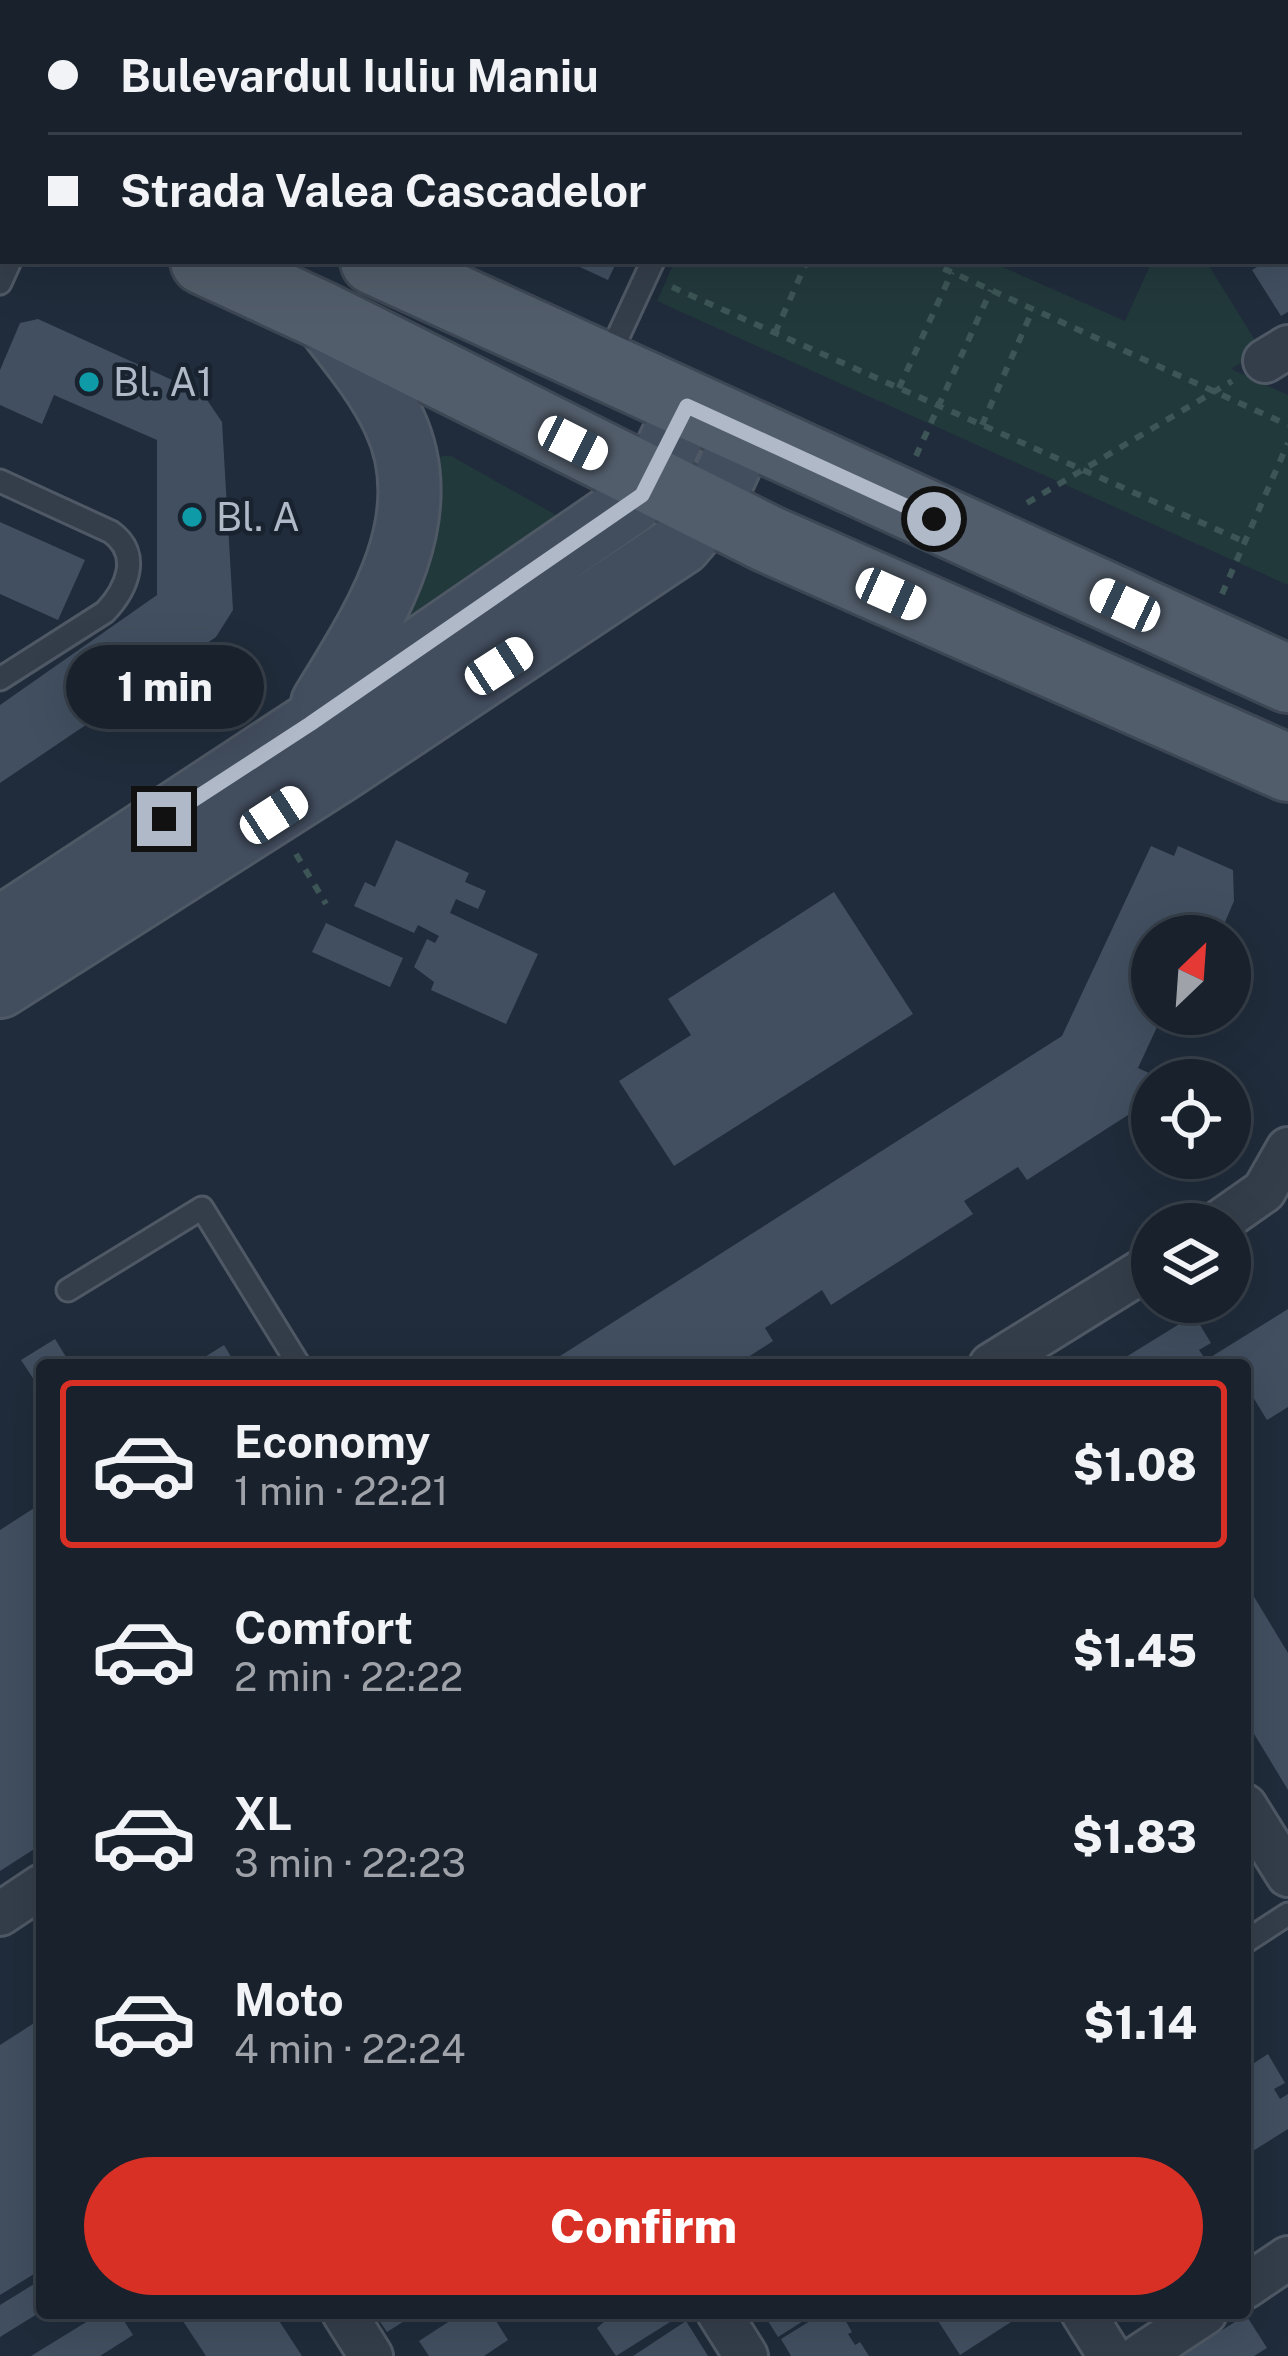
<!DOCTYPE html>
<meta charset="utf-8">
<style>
body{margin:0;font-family:"Public Sans",sans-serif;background:#252e38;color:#f1f3f6;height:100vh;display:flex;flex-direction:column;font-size:45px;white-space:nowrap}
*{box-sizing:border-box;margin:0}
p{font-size:39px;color:#9fa3a9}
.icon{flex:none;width:66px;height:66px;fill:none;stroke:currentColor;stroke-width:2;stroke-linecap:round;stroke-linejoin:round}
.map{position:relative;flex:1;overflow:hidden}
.sheet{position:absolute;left:36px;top:1359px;width:1215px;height:960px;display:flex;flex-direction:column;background:#18212c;border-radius:12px;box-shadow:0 12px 48px #0002,0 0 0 3px #363e48}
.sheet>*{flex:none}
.top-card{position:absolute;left:0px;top:0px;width:1290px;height:264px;box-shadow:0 12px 48px #0002,0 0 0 3px #363e48;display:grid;align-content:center;height:264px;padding:0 48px;background:#18212c}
.needle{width:78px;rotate:25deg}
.controls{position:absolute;left:1131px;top:915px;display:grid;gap:24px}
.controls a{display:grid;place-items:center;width:120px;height:120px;border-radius:50%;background:#18212c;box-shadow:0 12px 48px #0002,0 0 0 3px #363e48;font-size:60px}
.end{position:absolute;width:54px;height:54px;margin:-27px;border:15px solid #afb9c7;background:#111;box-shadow:0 0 0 6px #111}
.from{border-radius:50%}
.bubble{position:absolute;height:84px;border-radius:42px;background:#18212c;box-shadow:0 12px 48px #0002,0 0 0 3px #363e48;font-size:39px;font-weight:800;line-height:84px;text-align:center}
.car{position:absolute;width:36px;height:72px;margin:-36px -18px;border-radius:15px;box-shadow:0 0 9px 3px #0007;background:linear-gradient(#fff 24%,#345 0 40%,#fff 0 76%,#345 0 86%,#fff 0)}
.top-card b{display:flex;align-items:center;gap:42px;height:114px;font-size:45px}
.top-card b+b{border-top:3px solid #363e48}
.top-card i{width:30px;height:30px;background:#f1f3f6}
ul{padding:21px 0 0;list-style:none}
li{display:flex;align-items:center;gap:36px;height:168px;margin:0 24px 18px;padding:0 24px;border:6px solid transparent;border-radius:12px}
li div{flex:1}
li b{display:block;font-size:45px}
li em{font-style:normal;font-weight:800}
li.on{border-color:#d93025}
li>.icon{width:108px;height:108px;stroke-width:1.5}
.primary-button{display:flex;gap:24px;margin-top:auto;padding:24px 48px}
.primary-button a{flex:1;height:138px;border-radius:72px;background:#d93025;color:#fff;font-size:48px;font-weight:800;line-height:138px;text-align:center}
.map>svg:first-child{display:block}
</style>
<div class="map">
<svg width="1288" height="2356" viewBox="0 0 1288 2356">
<rect width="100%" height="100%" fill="#202c3b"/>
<!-- green -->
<path fill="#22393c" d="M0,0h571l1,1 -569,2v12z
M675,261h314l136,60 27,-60h54l55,89 -30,19 57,26v190l-631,-284z
M443,456h8l105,59 2,6 -160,107c34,-52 37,-108 38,-168z"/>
<!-- building -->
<path fill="#414f60" d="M567,261h50l-9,19z
M1267,261h21v51l-7,4 -29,-46z
M38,319l165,75 19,28 11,188 -17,27 -216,146v-78l157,-110v-155l-103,-45 -12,29 -42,-19v-35l20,-47z
M0,522l85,38 -27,60 -58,-26z
M396,840l73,33 -4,9 21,9 -8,18 -22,-10 -6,14 88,41 -32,70 -75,-34 3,-8 -20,-15 13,-28 8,4 4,-7 -21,-11 -4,8 -60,-27 11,-24 10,5z
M1151,846l23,10 4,-10 55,24 1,31 -15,35h-67v78h11l-25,54 11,5 -21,42 -101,65 -9,-13 -24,15 -30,19 9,13 -142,91 -9,-15 -57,38 8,13 -37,24h-190l516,-329z
M834,892l79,122 -239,152 -55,-85 72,-46 -23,-36z
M326,923l77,35 -13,29 -78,-35z
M1288,1309v98l-21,13 -22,-36 9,-6 -4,-6 -5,2v-9h-132l81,-50 17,28 -12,7 7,10z
M55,1339l16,26h-29v27l-21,-32z
M224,1345l12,20h-44z
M42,1503v341l-42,27v-341z
M1245,1582l43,71v137l-43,-71z
M42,2018v251l-42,26v-250z
M1268,2054l17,29 -11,6 6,10 8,-5v35l-43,27v-87z
M39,2281l3,16 -5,3 5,11 -42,26v-32z
M101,2313h18l14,22 -33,21h-69z
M183,2313h91l28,43h-96l-27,-41z
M374,2313h43l-30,19z
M462,2313h29l17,27 -24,16h-55l-10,-15z
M614,2313h61l3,4 -62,39 -19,-28z
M763,2313h53l-38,24z
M823,2313h18l11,19 -4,2 7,11 5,-3 9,14h-78l-10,-17z
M933,2313h92l-65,42z
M1246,2315l21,33 -13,8h-73z
M686,2321l22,35h-75z"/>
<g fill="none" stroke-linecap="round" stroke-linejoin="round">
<!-- service casing -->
<g stroke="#4f5965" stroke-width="27">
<path id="service" d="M665,0l7,3
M0,283l10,-22
M608,358l45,-97
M0,481l111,51c31,22 16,57 -6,80l-105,67
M68,1290l134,-82 97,157
M1245,1942l43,-28"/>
</g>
<!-- minor casing -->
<g stroke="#4f5965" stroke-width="48">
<path id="minor" d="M1265,361l23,-14
M1217,1224l47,-33 24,-42
M991,1365l161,-100
M1245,1806l43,69
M0,1914l42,-28
M1245,2287l43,-29
M344,2313l27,43
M719,2313l27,43
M1083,2313l27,43
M1140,2356l65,-43"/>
</g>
<!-- secondary casing -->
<g stroke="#4f5965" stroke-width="66">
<path id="secondary" d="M321,315c26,34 55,67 73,106 47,99 -22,200 -72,282
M0,928l310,-204 320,-220 20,-21 37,-77
M0,987l340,-216 341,-227 28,-33 36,-78"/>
</g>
<!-- primary casing -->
<g stroke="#3d4754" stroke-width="72">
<path id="primary" d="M0,90l3,1
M0,167l3,2
M204,261l117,54 447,224 520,229
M374,261l914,418"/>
</g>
<!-- path -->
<path stroke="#3d5556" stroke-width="6" stroke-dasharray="9 9" stroke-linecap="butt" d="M52,0l6,3
M261,0l6,3
M413,0l7,3
M158,3l2,-3
M295,3l1,-3
M348,3l1,-3
M927,261l361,164
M672,287l573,255
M775,333l32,-72
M899,388l53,-116
M982,425l51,-116
M916,456l75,-166
M1027,503l205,-122
M1222,594l66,-151
M296,854l30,50"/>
<!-- service -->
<use href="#service" stroke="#343e4b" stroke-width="21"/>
<!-- minor -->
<use href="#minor" stroke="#343e4b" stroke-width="42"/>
<!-- secondary -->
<use href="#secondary" stroke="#424d5e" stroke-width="60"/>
<!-- primary -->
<use href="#primary" stroke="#525d6b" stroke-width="66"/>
</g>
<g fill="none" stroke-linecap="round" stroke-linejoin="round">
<!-- route -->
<path stroke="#afb9c7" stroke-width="15" d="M164,819l146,-95 332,-229 45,-89 247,113"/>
</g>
<!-- markers -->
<g fill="#0f9aa8" stroke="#19232f" stroke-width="4.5">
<circle cx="89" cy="382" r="12"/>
<circle cx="192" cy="517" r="12"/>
</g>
<g text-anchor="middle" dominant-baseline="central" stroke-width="9" stroke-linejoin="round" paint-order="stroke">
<!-- poi labels -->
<g font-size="39" fill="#afb9c7" stroke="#19232f" text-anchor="start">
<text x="113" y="382">Bl. A1</text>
<text x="216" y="517">Bl. A</text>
</g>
</g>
</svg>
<div class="controls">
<a><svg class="needle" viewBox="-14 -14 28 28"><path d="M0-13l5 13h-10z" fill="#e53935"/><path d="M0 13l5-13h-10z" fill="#9fa3a9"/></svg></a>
<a><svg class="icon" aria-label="locate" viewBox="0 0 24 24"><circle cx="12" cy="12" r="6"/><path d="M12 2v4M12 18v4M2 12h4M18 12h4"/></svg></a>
<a><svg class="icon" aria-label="layers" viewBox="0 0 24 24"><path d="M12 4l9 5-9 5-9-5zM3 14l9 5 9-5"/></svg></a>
</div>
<i class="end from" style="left:934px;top:519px"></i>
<i class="end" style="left:164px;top:819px"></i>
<div class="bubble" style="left:66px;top:645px;width:198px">1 min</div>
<i class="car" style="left:573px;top:443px;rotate:117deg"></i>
<i class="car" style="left:891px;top:594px;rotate:114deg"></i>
<i class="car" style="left:1125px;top:605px;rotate:295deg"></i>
<i class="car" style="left:499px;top:666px;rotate:57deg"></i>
<i class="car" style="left:274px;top:815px;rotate:57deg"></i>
<div class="top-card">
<b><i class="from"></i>Bulevardul Iuliu Maniu</b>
<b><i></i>Strada Valea Cascadelor</b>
</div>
<section class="sheet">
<ul>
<li class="on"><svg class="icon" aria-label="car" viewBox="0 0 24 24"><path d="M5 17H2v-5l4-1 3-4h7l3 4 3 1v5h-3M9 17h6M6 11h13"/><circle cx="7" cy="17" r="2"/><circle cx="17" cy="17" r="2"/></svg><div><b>Economy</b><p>1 min · 22:21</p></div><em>$1.08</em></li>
<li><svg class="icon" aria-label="car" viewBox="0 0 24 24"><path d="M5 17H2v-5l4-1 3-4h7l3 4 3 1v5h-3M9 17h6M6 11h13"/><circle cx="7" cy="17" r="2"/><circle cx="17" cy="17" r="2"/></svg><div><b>Comfort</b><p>2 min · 22:22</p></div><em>$1.45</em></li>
<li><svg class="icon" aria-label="car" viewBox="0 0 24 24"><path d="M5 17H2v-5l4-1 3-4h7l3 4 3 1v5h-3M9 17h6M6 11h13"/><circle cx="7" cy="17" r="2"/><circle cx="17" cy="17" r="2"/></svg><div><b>XL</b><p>3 min · 22:23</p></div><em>$1.83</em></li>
<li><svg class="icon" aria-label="car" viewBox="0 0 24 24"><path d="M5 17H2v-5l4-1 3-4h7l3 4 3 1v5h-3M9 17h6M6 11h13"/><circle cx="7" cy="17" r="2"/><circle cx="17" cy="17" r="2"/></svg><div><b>Moto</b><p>4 min · 22:24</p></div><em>$1.14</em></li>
</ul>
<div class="primary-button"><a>Confirm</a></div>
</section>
</div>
